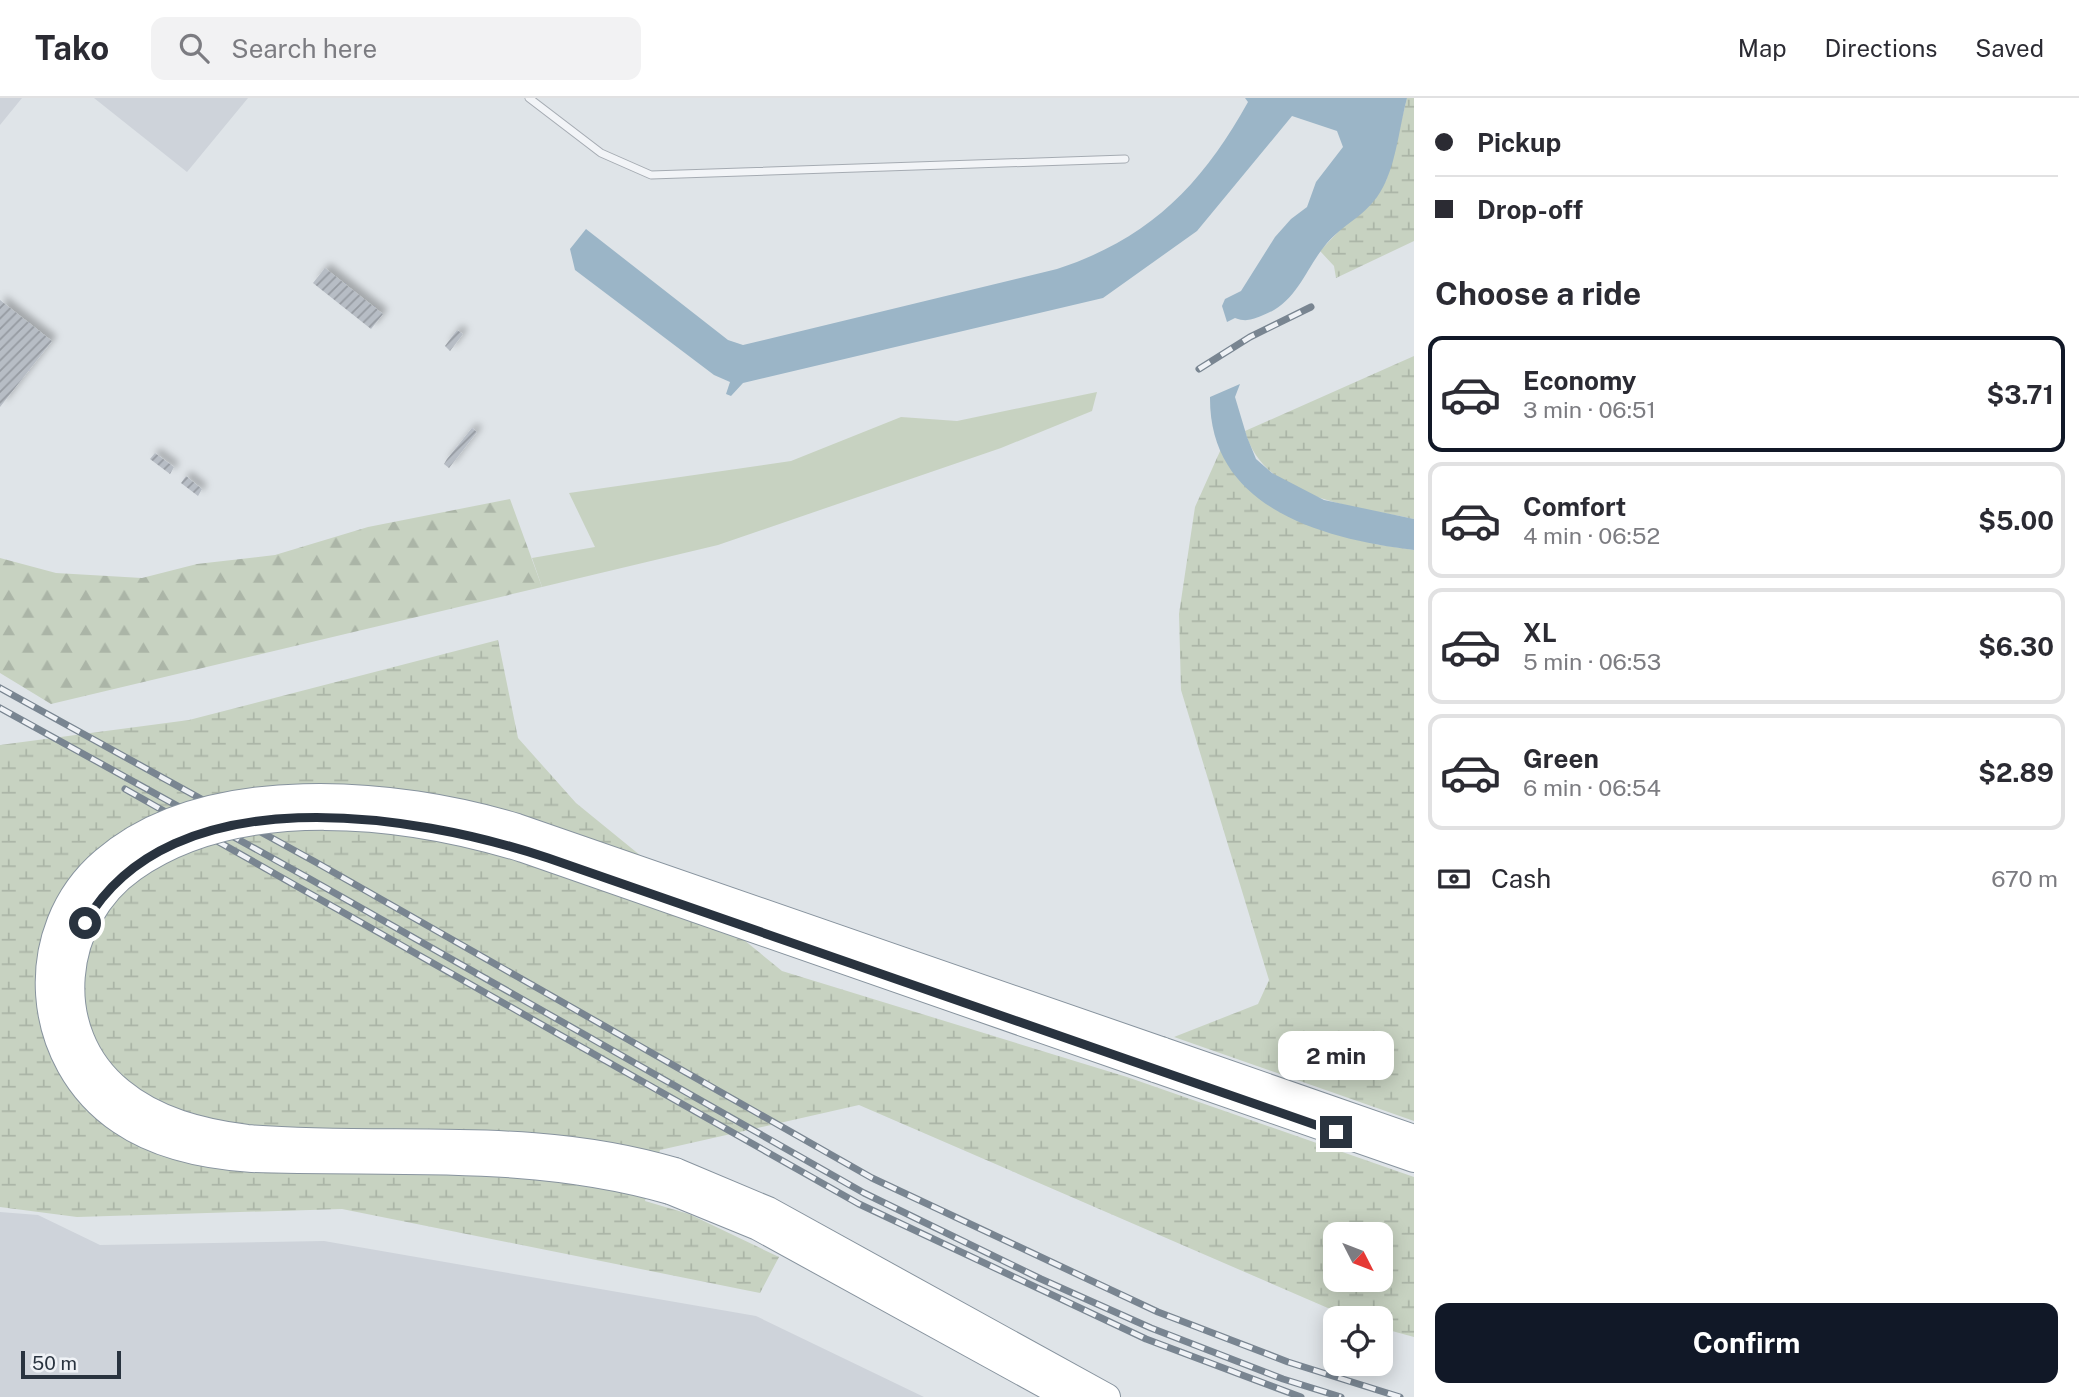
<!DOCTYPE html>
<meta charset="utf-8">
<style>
body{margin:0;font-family:"Public Sans",sans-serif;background:#f2f2f3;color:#2b2b33;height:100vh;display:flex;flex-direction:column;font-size:26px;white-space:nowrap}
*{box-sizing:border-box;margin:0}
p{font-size:23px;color:#7c7c81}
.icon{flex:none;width:38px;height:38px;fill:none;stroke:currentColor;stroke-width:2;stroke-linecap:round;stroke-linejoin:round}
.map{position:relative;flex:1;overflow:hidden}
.sheet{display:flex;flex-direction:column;background:#fff;width:665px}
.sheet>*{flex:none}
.hud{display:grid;align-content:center;height:154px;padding:0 21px;background:#fff}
.needle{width:46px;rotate:132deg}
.fabs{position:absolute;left:1323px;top:1124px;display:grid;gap:14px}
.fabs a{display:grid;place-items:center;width:70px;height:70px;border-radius:14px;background:#fff;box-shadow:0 4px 18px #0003;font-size:35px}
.scale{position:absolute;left:21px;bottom:18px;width:100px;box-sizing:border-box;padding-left:7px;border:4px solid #29333f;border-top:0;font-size:19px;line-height:24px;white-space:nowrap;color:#29333f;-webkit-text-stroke:5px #eff2f6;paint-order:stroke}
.end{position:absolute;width:32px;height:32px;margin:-16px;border:9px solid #29333f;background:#fff;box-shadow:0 0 0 4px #fff}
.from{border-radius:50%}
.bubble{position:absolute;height:49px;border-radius:14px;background:#fff;box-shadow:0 4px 18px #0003;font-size:23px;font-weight:700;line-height:49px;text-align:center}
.hud b{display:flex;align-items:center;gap:24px;height:66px;font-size:26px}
.hud b+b{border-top:2px solid #e1e1e2}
.hud i{width:18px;height:18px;background:#2b2b33}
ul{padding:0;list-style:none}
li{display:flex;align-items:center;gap:21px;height:116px;margin:0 14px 10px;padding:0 7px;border:4px solid #e1e1e2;border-radius:14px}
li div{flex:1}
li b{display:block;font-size:26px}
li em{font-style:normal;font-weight:700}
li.selected{border-color:#111827}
li>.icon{width:63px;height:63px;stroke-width:1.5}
h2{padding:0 21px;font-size:32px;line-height:84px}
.pay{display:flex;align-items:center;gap:18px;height:77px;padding:0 21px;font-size:26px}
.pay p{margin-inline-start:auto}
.button{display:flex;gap:14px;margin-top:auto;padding:14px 21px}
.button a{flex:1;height:80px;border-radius:14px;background:#111827;color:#fff;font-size:28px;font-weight:700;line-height:80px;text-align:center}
header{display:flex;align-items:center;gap:42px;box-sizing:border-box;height:98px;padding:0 35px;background:#fff;border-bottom:2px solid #e1e1e2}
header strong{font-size:33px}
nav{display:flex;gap:38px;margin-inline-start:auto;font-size:24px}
.search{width:490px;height:63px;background:#f2f2f3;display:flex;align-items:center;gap:18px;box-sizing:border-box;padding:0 24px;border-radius:14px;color:#7c7c81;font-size:26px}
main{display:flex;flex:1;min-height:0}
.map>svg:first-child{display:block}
</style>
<header>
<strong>Tako</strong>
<div class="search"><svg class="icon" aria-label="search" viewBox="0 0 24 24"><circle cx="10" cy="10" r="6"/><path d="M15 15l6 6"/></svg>Search here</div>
<nav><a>Map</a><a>Directions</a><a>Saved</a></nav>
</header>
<main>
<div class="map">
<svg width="1414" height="1299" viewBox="0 0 1414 1299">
<defs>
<pattern id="forest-firs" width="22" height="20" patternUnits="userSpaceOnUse" patternTransform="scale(1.75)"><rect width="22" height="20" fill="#c7d2c1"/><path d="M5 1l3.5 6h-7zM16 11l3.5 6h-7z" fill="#abb5a7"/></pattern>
<pattern id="wetland-marsh" width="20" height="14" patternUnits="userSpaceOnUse" patternTransform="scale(1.75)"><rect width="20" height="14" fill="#c7d2c1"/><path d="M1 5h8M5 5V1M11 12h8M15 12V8" fill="none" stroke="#abb5a7"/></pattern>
<pattern id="building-hatch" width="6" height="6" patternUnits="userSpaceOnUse" patternTransform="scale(1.75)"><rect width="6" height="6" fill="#b7bdc5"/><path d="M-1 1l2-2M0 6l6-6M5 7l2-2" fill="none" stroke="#959aa1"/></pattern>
<filter id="shadow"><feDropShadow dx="5" dy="-5" stdDeviation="3.5" flood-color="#0004"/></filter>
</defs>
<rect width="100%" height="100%" fill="#dfe4e8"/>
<!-- built -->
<path fill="#ced3da" d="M0,0h22l-22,27z
M94,0h154l-61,74z
M0,1114l38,3 62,30 224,-4 432,75 168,81h-924z"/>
<!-- grass -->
<path fill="#c7d2c1" d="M1097,294l-5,19 -91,37 -283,97 -176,42 -10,-29 63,-11 -26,-54 222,-32 110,-44 56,4z"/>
<!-- forest -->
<path fill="url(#forest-firs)" d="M510,401l32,88 -491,117 -51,-31v-115l56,15 86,5 55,-14 78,-9 93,-28z"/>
<!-- wetland -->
<path fill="url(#wetland-marsh)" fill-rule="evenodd" d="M1407,0h7v143l-78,37 -2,-12 -14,-15 66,-70z
M1414,258v163c-59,-13 -150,-19 -169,-88z
M1221,351l15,26 139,69 39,6v571l-240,-84 84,-33 11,-24 -88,-290 -2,-76 16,-107z
M498,542l20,98 58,65 206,168 345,106 287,100v160l-33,-9v-10h-30l-492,-213 -199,45 -15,51 44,13 90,43 -19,36 -418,-84 -265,8 -77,-10v-462l189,-25zM1335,1136h46v45h-46z"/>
<!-- water -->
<path fill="#9bb5c7" d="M1245,0h162c-7,26 -10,58 -21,83 -15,34 -39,39 -59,62 -23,27 -29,60 -66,73 -11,4 -15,6 -26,2l-8,4 -5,-16 3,-7 16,-8 34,-54 16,-18 16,-12 9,-25 27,-35 -6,-16 -45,-15 -95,115 -94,67 -360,85 -12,13 -5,-2 4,-12 -16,-7 -139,-105 -5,-21 16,-20 142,111 15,5 314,-76c92,-30 145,-84 191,-167z
M1240,286l-5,13 12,40 9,22 16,14 52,27 90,19v31c-90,-11 -205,-41 -204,-153z"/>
<!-- building -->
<path fill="url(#building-hatch)" filter="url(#shadow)" d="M325,170l58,46 -12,15 -58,-46z
M0,202l52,41 -52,66z
M457,232l6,4 -13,17 -5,-5z
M472,330l5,4 -28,36 -5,-4 3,-5z
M155,355l19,14 -4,7 -20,-15z
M186,378l16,13 -4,7 -17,-13z"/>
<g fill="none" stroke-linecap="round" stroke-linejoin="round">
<!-- lane casing -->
<g stroke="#a5abb2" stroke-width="9">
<path id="lane" d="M529,0l72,55 50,22 474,-16"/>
</g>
<!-- highway casing -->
<g stroke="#87939e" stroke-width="28">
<path id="highway" d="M1161,952l253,88
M1155,971l259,90
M675,1073l93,39 339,187
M670,1093l88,36 309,170"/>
</g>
<!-- lane -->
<use href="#lane" stroke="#f2f4f7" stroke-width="7"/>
<!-- highway -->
<use href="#highway" stroke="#fff" stroke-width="26"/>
<!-- rail casing -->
<g stroke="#798591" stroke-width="7">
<path id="rail" d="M1199,271l51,-32 61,-30
M0,590l319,176 553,314 286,134 130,50 112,35
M0,610l310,171 554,314 177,86 110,49 132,51 58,18
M125,691l734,415 287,135 155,58"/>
</g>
<!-- rail -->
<use href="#rail" stroke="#eff2f6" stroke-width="4.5" stroke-dasharray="13" stroke-linecap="butt"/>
<!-- highway-bridge casing -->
<g stroke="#87939e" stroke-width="28" stroke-linecap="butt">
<path id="highway-bridge" d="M675,1073c-146,-43 -280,-21 -428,-33 -45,-6 -91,-17 -127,-47 -73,-59 -60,-172 13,-223 107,-75 273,-55 390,-19l632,220
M670,1093c-137,-40 -277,-27 -418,-32 -46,-3 -93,-12 -131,-38 -88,-59 -98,-191 -17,-260 102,-88 293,-71 413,-34l644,223"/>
</g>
<!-- highway-bridge -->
<use href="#highway-bridge" stroke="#fff" stroke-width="26"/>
</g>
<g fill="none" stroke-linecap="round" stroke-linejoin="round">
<!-- route -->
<path stroke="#29333f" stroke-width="9" d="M85,825c86,-149 328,-110 463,-65l788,274"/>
</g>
</svg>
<div class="fabs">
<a><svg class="needle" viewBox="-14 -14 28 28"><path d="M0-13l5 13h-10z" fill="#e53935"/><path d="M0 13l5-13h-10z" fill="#7c7c81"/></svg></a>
<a><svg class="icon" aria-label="locate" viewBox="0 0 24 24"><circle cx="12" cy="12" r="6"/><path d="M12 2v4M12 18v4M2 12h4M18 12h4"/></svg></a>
</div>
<div class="scale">50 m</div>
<i class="end from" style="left:85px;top:825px"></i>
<i class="end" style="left:1336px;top:1034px"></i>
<div class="bubble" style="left:1278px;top:933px;width:116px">2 min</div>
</div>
<section class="sheet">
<div class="hud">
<b><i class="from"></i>Pickup</b>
<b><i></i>Drop-off</b>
</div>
<h2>Choose a ride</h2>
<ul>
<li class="selected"><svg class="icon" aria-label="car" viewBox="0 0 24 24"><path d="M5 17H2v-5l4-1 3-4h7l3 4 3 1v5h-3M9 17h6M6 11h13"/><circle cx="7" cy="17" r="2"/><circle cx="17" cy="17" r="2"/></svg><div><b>Economy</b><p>3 min · 06:51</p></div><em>$3.71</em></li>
<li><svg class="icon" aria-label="car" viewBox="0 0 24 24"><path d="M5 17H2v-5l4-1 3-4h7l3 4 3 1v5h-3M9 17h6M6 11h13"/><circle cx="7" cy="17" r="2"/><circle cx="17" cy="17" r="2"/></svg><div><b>Comfort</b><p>4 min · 06:52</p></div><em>$5.00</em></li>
<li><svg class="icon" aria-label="car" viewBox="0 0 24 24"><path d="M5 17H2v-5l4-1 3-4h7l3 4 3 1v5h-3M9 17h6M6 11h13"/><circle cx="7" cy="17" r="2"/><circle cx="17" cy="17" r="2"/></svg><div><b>XL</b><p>5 min · 06:53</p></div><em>$6.30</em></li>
<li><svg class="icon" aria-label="car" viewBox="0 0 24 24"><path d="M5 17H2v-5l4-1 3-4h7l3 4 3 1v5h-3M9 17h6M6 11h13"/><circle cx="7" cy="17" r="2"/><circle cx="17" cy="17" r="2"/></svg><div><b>Green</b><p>6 min · 06:54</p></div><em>$2.89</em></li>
</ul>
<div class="pay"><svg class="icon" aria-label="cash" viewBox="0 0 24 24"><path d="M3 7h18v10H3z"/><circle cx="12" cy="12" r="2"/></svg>Cash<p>670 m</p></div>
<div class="button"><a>Confirm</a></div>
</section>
</main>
